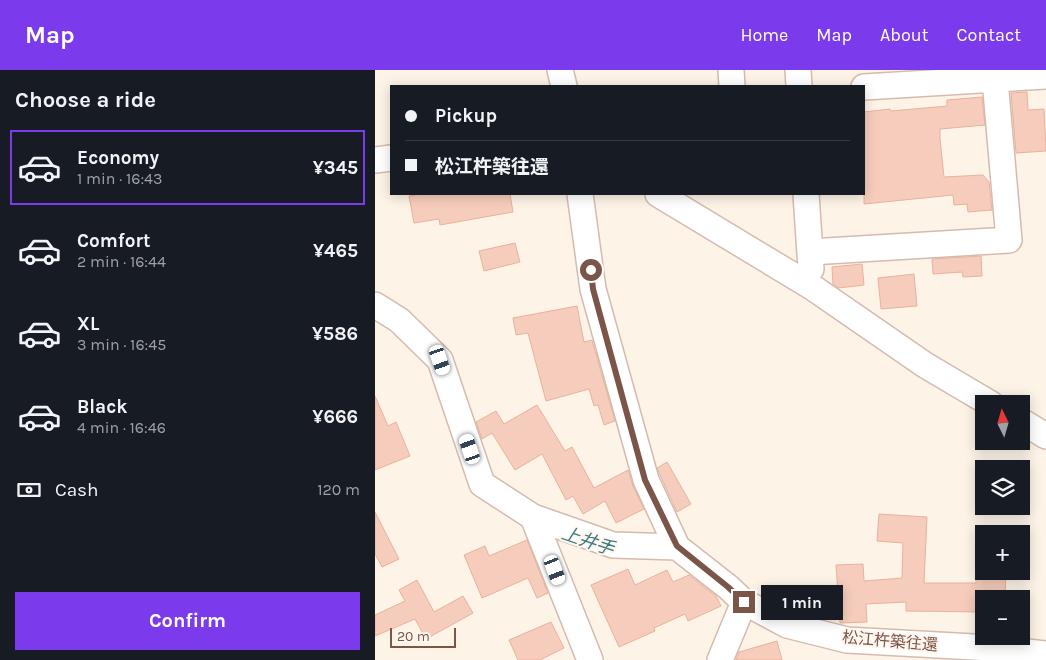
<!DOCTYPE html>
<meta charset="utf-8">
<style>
body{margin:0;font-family:Karla,"Noto Sans JP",sans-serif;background:#20242c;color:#f1f3f6;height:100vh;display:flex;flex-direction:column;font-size:19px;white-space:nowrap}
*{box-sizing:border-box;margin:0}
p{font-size:16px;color:#9ea1a6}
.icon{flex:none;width:28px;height:28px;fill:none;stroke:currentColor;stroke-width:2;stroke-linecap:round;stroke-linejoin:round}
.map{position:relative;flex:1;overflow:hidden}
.drawer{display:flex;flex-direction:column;background:#171b24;width:375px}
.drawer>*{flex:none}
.hud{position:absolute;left:15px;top:15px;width:475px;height:110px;border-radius:0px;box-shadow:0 2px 12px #0003;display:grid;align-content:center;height:110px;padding:0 15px;background:#171b24}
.needle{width:32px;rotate:355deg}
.controls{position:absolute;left:600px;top:325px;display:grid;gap:10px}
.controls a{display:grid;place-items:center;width:55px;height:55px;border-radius:0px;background:#171b24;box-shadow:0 2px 12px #0003;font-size:25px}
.scale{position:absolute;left:15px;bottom:12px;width:66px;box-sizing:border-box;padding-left:5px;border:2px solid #7b5548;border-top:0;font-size:14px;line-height:18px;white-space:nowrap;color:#7b5548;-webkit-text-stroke:4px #fff7ef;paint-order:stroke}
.end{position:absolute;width:22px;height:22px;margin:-11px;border:6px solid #7b5548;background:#fff;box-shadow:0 0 0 2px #fff}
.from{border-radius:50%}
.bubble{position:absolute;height:35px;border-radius:0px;background:#171b24;box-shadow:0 2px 12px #0003;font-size:16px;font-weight:700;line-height:35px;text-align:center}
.car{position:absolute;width:15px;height:30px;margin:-15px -8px;border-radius:6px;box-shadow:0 0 4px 1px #0007;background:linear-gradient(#fff 24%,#345 0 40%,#fff 0 76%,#345 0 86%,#fff 0)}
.hud b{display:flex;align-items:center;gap:18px;height:48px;font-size:19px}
.hud b+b{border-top:1px solid #363941}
.hud i{width:12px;height:12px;background:#f1f3f6}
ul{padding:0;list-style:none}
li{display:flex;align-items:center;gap:15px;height:75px;margin:0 10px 8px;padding:0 5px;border:2px solid transparent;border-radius:0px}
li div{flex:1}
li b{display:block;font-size:19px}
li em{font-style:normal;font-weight:700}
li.active{border-color:#7c3aed}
li>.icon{width:45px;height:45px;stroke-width:1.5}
h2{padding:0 15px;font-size:22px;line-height:60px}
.pay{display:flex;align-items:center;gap:12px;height:55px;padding:0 15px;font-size:19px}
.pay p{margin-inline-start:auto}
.action{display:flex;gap:10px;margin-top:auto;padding:10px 15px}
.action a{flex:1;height:58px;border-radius:0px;background:#7c3aed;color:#fff;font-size:20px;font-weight:700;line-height:58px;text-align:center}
header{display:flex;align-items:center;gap:30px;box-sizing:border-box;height:70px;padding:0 25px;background:#7c3aed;color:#fff}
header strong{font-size:24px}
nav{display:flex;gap:28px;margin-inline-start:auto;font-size:18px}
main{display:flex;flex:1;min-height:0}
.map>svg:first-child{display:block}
</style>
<header>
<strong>Map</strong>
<nav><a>Home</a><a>Map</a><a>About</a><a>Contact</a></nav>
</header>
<main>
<section class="drawer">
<h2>Choose a ride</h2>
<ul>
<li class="active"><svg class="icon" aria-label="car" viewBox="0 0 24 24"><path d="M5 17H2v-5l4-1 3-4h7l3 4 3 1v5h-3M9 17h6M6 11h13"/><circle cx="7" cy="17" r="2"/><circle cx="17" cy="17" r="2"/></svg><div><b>Economy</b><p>1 min · 16:43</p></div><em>¥345</em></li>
<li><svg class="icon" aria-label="car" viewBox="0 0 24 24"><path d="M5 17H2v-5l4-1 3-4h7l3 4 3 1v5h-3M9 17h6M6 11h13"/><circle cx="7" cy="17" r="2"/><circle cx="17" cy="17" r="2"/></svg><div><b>Comfort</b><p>2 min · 16:44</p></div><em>¥465</em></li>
<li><svg class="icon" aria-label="car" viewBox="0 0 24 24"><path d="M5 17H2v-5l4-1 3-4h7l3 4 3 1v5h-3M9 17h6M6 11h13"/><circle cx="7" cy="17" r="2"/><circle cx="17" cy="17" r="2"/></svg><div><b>XL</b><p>3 min · 16:45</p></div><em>¥586</em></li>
<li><svg class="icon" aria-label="car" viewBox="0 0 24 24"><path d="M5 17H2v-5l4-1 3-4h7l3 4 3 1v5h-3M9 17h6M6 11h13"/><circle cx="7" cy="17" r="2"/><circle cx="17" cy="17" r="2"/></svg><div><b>Black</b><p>4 min · 16:46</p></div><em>¥666</em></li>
</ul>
<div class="pay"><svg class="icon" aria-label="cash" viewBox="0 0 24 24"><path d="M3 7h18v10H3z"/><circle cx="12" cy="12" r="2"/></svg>Cash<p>120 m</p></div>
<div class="action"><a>Confirm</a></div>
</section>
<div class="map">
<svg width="671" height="590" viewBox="0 0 671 590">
<rect width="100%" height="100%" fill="#fef3e7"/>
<!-- building -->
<path fill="#f6cdbc" stroke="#eab19b" d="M652,22l1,18 16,-1 2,42 -30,2 -5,-60z
M607,27l3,28 -45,4v10l4,38 39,-2 6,7 3,28 -24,2 -1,-8 -13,1 -1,-10 -89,9v-92l26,-3 1,2 56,-5v-6z
M47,124h88l3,18 -73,13 -1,-6 -25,4 -5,-27z
M140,173l5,19 -36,9 -5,-20z
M606,186l1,20 -19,1 -1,-5 -29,2 -1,-15z
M487,194l2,21 -26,3 -5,-4 -1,-17z
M539,204l3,32 -36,3 -3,-31z
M202,236l7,36 8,-2 23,81 -11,4 -6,-20 -4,1 -5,-17 -43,12 -18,-68 -12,2 -3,-17z
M0,326l13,30 8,-4 14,34 -35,14z
M162,335l28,46 7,-4 22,41 34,-18 5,16 11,23 -28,14 -11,-22 -22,13 -10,-18 -7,4 -24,-46 -27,16 -23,-37 -10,6 -6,-17 20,-11 8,13z
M292,392l24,42 -14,8 -20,-44z
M0,442l24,47 -17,8 -7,-13z
M504,444l48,3 -3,66h52v-12h30l-1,28h-21v13l-78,-1v-9l-40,2 1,18 -27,1 -4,-58 27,-1 1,17 38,-3 1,-35 -26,-2z
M152,470l21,53 -11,5 -9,-20 -46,20 -18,-43 21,-9 4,10z
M253,499l7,16 32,-15 6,12 16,-7 27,21 5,10 -33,15 -3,-7 -31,14 1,3 -36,16 -28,-62z
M42,510l17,32 29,-16 10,17 -47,26 -11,-20 -40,17v-21l30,-14 -6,-11z
M176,552l13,26 -24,12h-22l-9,-20z
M402,571l5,19h-46l3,-8z"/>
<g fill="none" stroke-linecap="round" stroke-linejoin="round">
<!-- minor casing -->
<g stroke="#d4bbae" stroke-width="28">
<path id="minor" d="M185,0l4,16
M356,0l1,16
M423,0l1,16
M489,17l182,-11
M0,90l16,-2
M205,124l13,95 53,191 31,67
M283,124l154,93 113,78 66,39
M431,124l5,75
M435,182l199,-12 -14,-160
M0,235l24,15 41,40 42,124 51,33 80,28 64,2 51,40 16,15 43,23 60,15 145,8 54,6
M646,351l25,15
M158,447l57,143
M345,590l24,-58"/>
</g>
<!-- minor -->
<use href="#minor" stroke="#fff" stroke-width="25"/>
</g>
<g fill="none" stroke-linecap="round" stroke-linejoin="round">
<!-- route -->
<path stroke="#7b5548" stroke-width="6" d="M216,200l2,19 52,191 32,66 51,41 16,15"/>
</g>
<g text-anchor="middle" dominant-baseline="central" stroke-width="4" stroke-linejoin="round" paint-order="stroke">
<!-- street labels -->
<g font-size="16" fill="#7b5548" stroke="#fff7ef">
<text transform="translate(515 571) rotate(5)">松江杵築往還</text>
</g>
<!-- water labels -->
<g font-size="18" font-style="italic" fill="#3a7c81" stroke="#fff7ef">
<text transform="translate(213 471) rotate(19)">上井手</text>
</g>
</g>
</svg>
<div class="controls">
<a><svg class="needle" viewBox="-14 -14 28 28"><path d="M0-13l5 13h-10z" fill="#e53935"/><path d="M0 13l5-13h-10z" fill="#9ea1a6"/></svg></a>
<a><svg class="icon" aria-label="layers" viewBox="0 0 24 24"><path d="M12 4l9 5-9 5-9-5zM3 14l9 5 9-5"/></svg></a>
<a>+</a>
<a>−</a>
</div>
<div class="scale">20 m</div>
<i class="end from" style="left:216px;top:200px"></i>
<i class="end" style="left:369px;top:532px"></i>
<div class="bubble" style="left:386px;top:515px;width:82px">1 min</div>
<i class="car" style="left:65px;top:290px;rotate:161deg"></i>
<i class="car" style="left:95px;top:379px;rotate:341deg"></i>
<i class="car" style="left:180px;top:500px;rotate:159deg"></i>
<div class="hud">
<b><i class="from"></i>Pickup</b>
<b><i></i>松江杵築往還</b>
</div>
</div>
</main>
